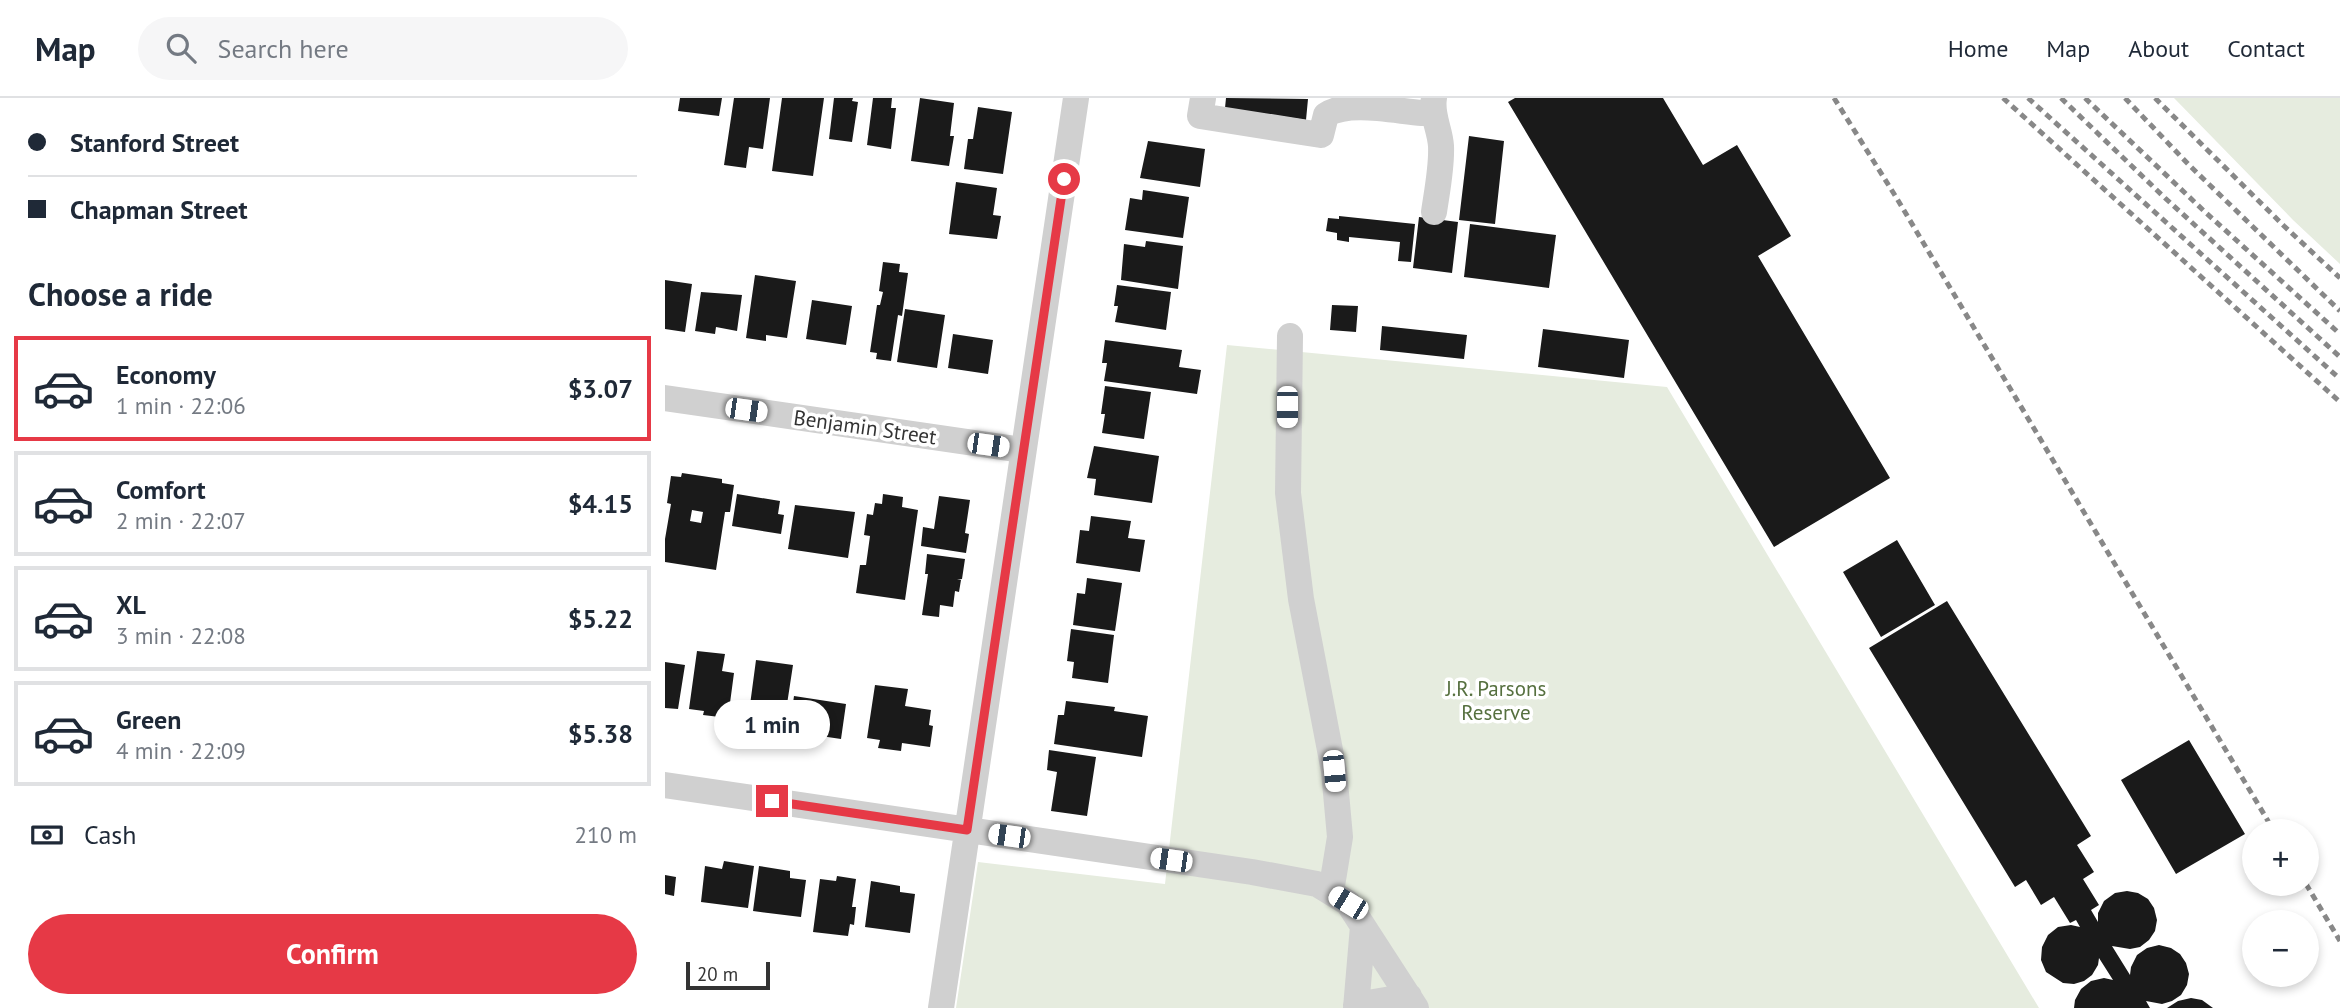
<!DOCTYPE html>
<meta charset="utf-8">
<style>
body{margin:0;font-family:"PT Sans",sans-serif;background:#f6f6f7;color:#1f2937;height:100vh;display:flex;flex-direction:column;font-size:26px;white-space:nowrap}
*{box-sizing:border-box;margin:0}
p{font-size:23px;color:#747a83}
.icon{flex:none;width:38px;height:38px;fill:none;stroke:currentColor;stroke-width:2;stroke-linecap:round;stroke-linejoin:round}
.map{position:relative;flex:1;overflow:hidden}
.drawer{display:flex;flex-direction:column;background:#fff;width:665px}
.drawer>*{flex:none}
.top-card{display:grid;align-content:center;height:154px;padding:0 28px;background:#fff}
.buttons{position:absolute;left:1577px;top:721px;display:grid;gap:14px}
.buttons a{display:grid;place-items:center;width:77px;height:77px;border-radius:50%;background:#fff;box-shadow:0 4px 10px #0003;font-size:35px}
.scale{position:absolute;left:21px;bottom:18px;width:84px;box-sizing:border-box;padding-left:7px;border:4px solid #333;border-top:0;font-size:19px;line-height:24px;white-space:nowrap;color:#333;-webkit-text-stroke:5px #fff;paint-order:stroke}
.end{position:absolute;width:32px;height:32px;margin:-16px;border:9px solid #e63946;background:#fff;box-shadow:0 0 0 4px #fff}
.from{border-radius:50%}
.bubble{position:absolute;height:49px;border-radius:24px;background:#fff;box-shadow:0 4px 10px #0003;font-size:23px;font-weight:700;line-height:49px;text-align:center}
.car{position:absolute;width:21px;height:42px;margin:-21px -10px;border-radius:9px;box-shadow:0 0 5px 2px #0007;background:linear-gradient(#fff 24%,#345 0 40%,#fff 0 76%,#345 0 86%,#fff 0)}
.top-card b{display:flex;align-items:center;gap:24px;height:66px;font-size:26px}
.top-card b+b{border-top:2px solid #e0e1e3}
.top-card i{width:18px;height:18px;background:#1f2937}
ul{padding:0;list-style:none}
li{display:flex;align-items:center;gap:21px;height:105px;margin:0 14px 10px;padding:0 14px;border:4px solid #e0e1e3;border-radius:0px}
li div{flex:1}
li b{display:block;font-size:26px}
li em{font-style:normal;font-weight:700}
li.active{border-color:#e63946}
li>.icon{width:63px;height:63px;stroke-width:1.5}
h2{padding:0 28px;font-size:32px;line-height:84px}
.pay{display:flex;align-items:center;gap:18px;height:77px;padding:0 28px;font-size:26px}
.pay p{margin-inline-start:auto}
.button{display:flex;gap:14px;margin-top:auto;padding:14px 28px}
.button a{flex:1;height:80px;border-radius:42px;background:#e63946;color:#fff;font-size:28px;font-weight:700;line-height:80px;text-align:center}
header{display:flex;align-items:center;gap:42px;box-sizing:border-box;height:98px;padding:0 35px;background:#fff;border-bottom:2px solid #e0e1e3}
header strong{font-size:33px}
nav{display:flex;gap:38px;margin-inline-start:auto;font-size:24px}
.search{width:490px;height:63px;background:#f6f6f7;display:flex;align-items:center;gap:18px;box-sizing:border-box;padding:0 24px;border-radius:38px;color:#747a83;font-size:26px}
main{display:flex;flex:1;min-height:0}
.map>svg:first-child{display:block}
</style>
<header>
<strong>Map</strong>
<div class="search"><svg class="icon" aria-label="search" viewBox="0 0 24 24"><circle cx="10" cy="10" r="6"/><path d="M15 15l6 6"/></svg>Search here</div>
<nav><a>Home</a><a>Map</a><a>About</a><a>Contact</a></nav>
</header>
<main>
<section class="drawer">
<div class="top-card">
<b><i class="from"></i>Stanford Street</b>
<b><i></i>Chapman Street</b>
</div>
<h2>Choose a ride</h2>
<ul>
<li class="active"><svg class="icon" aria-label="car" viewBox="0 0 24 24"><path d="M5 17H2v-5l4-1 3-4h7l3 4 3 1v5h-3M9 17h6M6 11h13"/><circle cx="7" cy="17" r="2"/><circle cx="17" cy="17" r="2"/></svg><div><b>Economy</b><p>1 min · 22:06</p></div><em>$3.07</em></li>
<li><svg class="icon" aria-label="car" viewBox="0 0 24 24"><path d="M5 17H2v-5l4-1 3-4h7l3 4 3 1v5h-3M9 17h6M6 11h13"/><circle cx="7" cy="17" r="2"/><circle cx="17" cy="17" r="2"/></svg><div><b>Comfort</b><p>2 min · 22:07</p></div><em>$4.15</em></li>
<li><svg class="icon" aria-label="car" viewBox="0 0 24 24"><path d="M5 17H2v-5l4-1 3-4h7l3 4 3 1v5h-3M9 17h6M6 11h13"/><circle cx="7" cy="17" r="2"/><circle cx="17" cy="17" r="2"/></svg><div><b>XL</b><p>3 min · 22:08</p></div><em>$5.22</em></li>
<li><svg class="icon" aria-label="car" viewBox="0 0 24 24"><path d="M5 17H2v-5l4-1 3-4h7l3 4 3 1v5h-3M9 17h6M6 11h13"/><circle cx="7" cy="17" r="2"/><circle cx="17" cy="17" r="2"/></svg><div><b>Green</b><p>4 min · 22:09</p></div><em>$5.38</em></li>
</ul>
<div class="pay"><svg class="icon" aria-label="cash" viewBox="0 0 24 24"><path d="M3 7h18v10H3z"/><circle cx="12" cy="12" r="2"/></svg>Cash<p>210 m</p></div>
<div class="button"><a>Confirm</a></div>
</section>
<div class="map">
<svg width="1675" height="910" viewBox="0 0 1675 910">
<rect width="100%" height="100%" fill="#fff"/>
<!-- green -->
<path fill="#e6ecdf" d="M1509,0h166v166l-47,-44z
M562,247l440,42 372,621h-1083l22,-146 187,22z"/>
<!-- building -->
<path fill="#1a1a1a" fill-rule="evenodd" d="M15,0h42l-3,18 -41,-5z
M69,0h36l-7,51 -14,-2 -3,21 -22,-3z
M117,0h42l-11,78 -41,-5z
M169,0h19l-1,3 6,1 -6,40 -23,-3z
M208,0h19l-1,10h5l-5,41 -24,-4z
M255,0l34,5 -4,33h4l-5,30 -38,-5z
M561,0l82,1 -2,21 -81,-12z
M850,0h148l40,67 34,-20 54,91 -33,20 132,222 -116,69 -266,-445z
M313,9l34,5 -9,62 -39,-5 4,-30h5z
M804,38l35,5 -9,83 -36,-4z
M483,43l57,8 -5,38 -60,-9z
M291,84l41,6 -4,27 8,1 -4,23 -48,-5z
M478,92l46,7 -6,41 -58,-8 5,-32 12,2z
M674,118l76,8 -4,38 -13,-1 2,-19 -51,-5v5l-12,-2v-7l-11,-2 2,-13 11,1z
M754,119l39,5 -6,51 -39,-5z
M805,126l86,11 -7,53 -85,-11z
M481,143l37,5 -5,43 -57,-9 3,-36 21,3z
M218,164l17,2 -1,8 9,1 -6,43 -4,-1 -7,46 -15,-2 1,-6 -7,-1 7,-47h3l3,-13 -4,-1z
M90,177l41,6 -9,57 -21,-3v6l-20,-3z
M0,182l27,4 -7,48 -20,-3z
M452,187l54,7 -5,38 -51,-8 3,-16h-4z
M36,194l41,3 -5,36 -21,-4 -1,7 -20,-3z
M147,202l40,6 -6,39 -40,-6z
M667,207l26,1 -2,26 -26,-2z
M240,211l40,6 -8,53 -40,-6z
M717,228l85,9 -3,24 -84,-9z
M878,231l86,11 -5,38 -86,-11z
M288,236l40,6 -5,34 -40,-6z
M440,242l77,10 -3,17 22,3 -4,24 -93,-13 3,-18h-5z
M440,288l46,6 -7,47 -42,-6 3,-19h-4z
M429,348l65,10 -7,47 -58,-8 2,-16 -9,-1z
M17,375l40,6v4l12,2 -4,27h-5l-9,58 -51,-8v-23l6,-35 -4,-1 4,-27 10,1zM27,412l11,2 -2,11 -11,-2z
M72,396l43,7 -2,13 6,1 -3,19 -49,-8z
M218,396l20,3 -1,10 16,3 -13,90 -49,-7 4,-28h6l4,-29 -6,-1 3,-21 6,1 2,-12 7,1z
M274,398l31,4 -5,33 4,1 -3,19 -45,-7 2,-19 11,2z
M130,407l60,7 -7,46 -60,-9z
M426,418l40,5 -3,17 17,2 -5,32 -64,-9 4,-33 9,1z
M1232,442l38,65 -54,32 -38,-65z
M262,456l38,5 -3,20 -5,1h4l-2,12 -4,-1 -2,16 -13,-2 -1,12 -17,-2 6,-41h-3z
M422,480l35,5 -7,48 -42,-6 4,-32 8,1z
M1282,503l144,235 -14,9 17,27 -11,7 16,26 -8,5 7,12v-9l6,-12 11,-8 12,-2 11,2 10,6 6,9 3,12 -2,11 -6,9 -9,7 -10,2 -18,-3 18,29 1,-8 6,-12 10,-7 12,-3 12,3 9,6 6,9 3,11 -2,11 -6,10 -9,6 -10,3 -16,-3 4,7h-76l1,-8 6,-11 10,-8 13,-3 9,2 -14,-22 -1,7 -6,10 -8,6 -10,3 -11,-1 -17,-11 -5,-12 1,-13 6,-12 10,-8 13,-2 9,2 -4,-7 -6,3 -16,-26 -13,8 -15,-25 -11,7 -146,-239z
M406,531l43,6 -6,48 -36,-5 2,-16 -7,-1z
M32,553l28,3 -3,17 12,2 -6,45 -25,-3 1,-4 -15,-2z
M91,562l37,5 -11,72 -47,-7 4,-26 11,1z
M0,564l20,3 -7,44 -13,-1z
M210,587l33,4 -3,17 26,4 -2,15 4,1 -3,21 -28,-4 -1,8 -23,-3 2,-8 -13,-2z
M129,598l52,8 -5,35 -27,-4 -1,7 -25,-4z
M401,603l49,6 -1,4 34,5 -6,41 -88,-13 4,-29h6z
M1524,642l56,94 -69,40 -55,-94z
M384,652l47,7 -9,59 -36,-5 6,-39 -10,-2z
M59,763l30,5 -6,42 -47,-6 4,-36 17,3z
M94,768l31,5v7l16,2 -5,37 -48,-6z
M0,777l11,2 -2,19 -9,-2z
M172,778l19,3 -4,28h4l-2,18 -4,-1 -2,12 -35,-4 7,-53 16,2z
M206,783l29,5v6l15,2 -5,39 -45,-6z
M1526,900l11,2 11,8h-46l11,-7z"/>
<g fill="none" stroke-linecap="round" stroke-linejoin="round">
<!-- minor -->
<path stroke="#d0d0d0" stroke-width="26" d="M538,0l-3,18 121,19 5,-20c22,-15 69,-4 96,-2l10,-3
M769,0c-3,17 6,31 7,48 1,21 -4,45 -7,66
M625,238l-2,157 13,106 33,172 6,66 -9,55
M0,300l358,52
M0,687l587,87 65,12 31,19 68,105
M691,907l53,-9
M276,910l135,-910
M691,910l7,-82"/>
<!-- rail -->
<path stroke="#888" stroke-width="5" stroke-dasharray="7 5" stroke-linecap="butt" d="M1169,0l62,99 378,634
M1338,0l337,304
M1363,0l312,281
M1396,0l104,100 175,159
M1420,0l119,113 136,123
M1460,0l64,67 151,146
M1490,0l129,128 56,52
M1641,786l34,57"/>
</g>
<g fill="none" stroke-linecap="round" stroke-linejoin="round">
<!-- route -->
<path stroke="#e63946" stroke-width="9" d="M107,703l195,29 97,-651"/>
</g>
<g text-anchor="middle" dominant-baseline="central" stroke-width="7" stroke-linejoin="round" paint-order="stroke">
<!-- street labels -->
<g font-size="21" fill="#333" stroke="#fff">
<text transform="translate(200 329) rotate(8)">Benjamin Street</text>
</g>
<!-- park labels -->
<g font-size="21" fill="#56703f" stroke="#fff">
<text x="831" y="590">J.R. Parsons<tspan x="831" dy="24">Reserve</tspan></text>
</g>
</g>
</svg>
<div class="buttons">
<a>+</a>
<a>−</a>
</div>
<div class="scale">20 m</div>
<i class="end from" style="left:399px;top:81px"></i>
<i class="end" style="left:107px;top:703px"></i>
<div class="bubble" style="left:49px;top:602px;width:116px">1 min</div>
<i class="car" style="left:622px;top:309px;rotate:180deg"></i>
<i class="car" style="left:81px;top:312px;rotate:98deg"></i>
<i class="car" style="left:323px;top:347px;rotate:98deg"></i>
<i class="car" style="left:669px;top:673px;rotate:175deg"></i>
<i class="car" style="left:344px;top:738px;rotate:278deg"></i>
<i class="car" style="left:506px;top:762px;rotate:278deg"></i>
<i class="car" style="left:683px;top:805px;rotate:301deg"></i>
</div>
</main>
